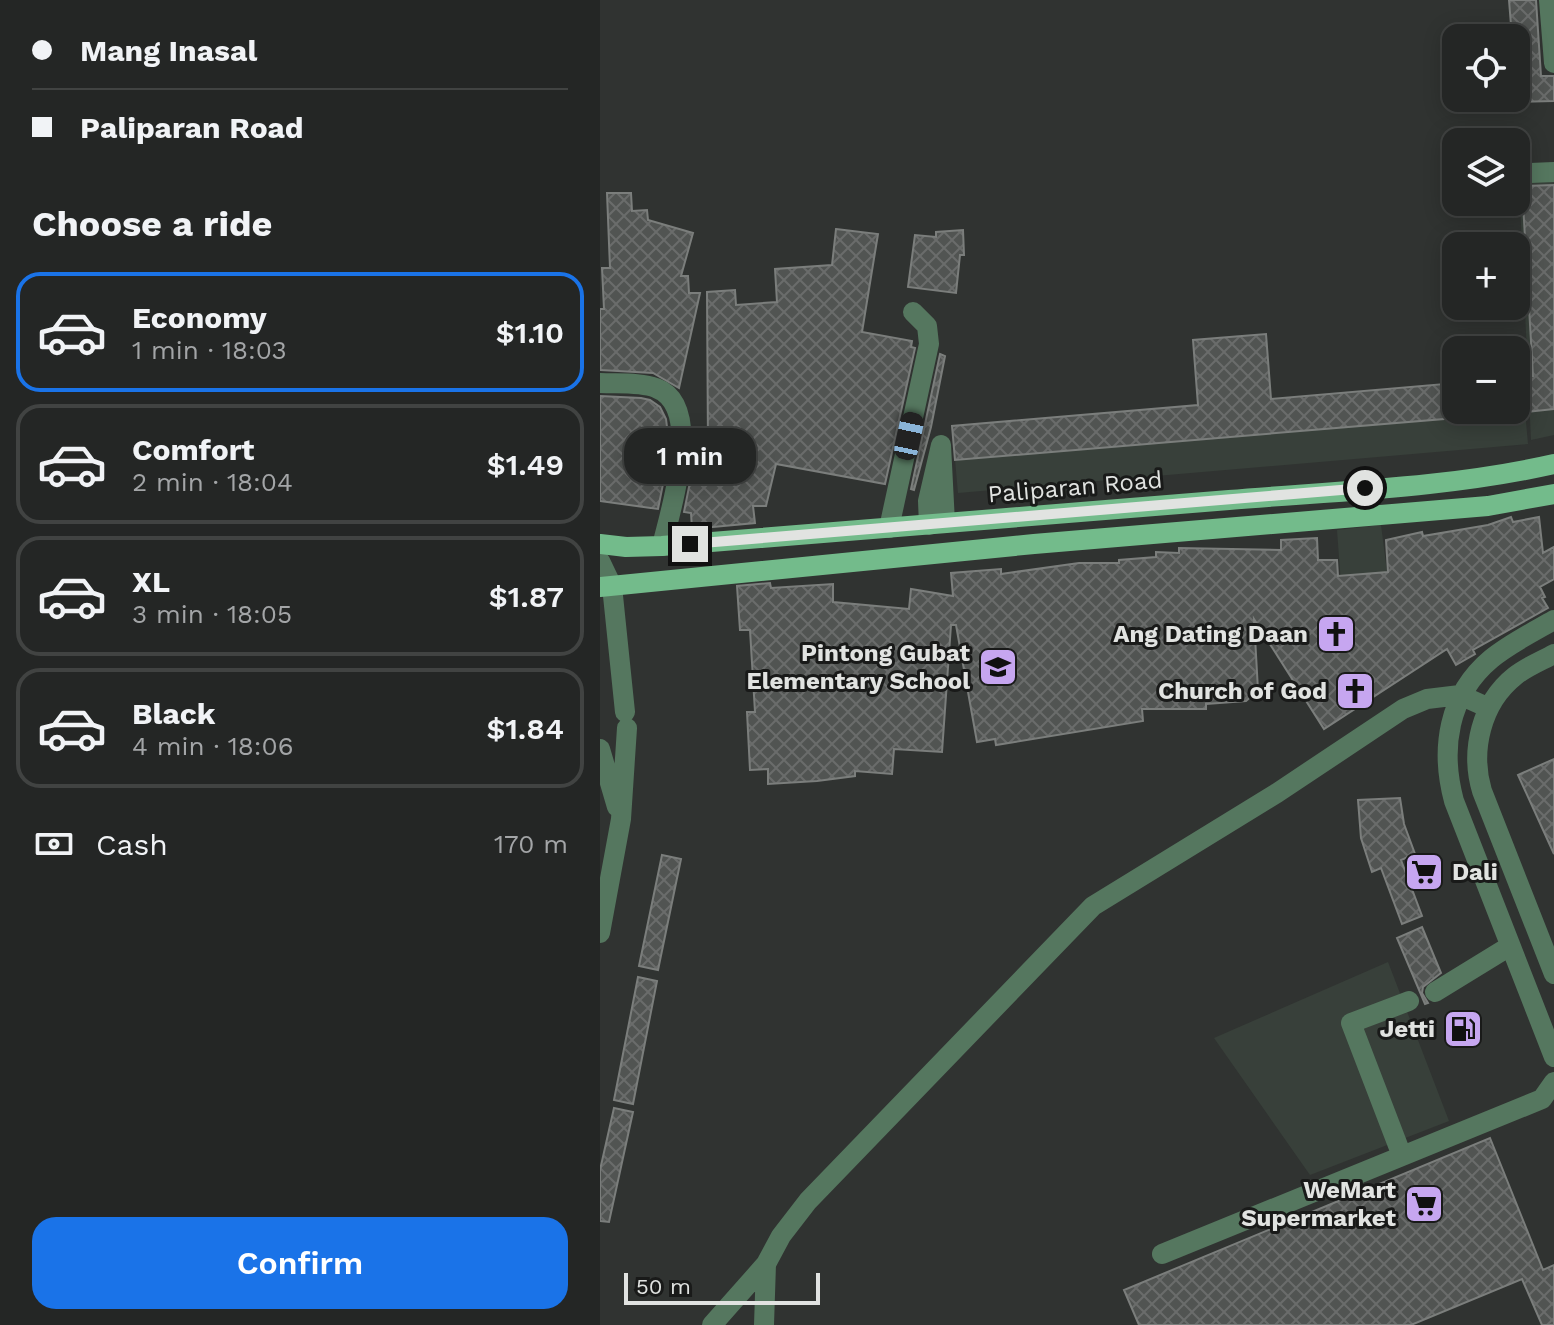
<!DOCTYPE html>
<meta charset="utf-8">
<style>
body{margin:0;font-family:"Work Sans",sans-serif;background:#303232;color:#f1f3f6;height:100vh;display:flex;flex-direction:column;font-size:30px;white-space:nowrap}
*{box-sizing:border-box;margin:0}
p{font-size:26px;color:#a3a5a7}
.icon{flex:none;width:44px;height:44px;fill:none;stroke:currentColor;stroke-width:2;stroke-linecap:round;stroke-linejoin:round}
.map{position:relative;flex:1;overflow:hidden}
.details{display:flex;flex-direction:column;background:#242625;width:600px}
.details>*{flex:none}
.guide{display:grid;align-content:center;height:176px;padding:0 32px;background:#242625}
.fabs{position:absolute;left:842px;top:24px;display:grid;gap:16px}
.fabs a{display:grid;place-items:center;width:88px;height:88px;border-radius:16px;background:#242625;box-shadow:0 4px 20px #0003,0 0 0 2px #414342;font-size:40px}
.scale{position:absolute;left:24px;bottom:20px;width:196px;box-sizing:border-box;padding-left:8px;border:4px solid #e1e3e1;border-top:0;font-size:22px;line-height:28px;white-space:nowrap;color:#e1e3e1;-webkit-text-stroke:6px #191a19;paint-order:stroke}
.end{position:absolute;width:36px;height:36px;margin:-18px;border:10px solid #e1e3e1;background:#111;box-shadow:0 0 0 4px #111}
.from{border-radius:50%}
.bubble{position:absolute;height:56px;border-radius:24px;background:#242625;box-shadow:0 4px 20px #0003,0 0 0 2px #414342;font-size:26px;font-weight:600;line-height:56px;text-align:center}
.car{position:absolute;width:24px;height:48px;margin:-24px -12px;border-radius:10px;box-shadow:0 0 6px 2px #0007;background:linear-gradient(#222 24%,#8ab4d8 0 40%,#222 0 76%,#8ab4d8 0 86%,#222 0)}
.guide b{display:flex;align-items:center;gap:28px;height:76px;font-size:30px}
.guide b+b{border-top:2px solid #414342}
.guide i{width:20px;height:20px;background:#f1f3f6}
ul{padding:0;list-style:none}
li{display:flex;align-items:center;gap:24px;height:120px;margin:0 16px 12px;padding:0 16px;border:4px solid #414342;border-radius:24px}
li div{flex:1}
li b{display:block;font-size:30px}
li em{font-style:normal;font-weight:600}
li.on{border-color:#1a73e8}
li>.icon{width:72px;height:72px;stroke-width:1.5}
h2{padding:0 32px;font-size:36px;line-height:96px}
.pay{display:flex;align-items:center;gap:20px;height:88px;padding:0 32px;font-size:30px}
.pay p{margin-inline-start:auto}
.button{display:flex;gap:16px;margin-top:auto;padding:16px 32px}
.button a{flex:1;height:92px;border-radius:24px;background:#1a73e8;color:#fff;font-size:32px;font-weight:600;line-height:92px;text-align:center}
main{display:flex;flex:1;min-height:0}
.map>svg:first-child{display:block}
</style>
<main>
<section class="details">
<div class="guide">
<b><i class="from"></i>Mang Inasal</b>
<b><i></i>Paliparan Road</b>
</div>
<h2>Choose a ride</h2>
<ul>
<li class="on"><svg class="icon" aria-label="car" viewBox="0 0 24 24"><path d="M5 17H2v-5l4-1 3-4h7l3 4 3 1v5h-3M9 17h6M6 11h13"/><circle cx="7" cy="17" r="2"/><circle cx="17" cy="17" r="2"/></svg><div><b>Economy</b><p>1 min · 18:03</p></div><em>$1.10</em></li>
<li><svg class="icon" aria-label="car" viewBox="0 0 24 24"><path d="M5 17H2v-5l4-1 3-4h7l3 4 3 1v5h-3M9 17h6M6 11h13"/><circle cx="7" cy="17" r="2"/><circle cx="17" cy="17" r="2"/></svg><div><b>Comfort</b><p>2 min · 18:04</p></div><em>$1.49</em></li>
<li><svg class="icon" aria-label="car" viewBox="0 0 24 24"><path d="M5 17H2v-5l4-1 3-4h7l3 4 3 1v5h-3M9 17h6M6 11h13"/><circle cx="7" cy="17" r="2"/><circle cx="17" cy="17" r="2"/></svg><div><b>XL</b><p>3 min · 18:05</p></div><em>$1.87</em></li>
<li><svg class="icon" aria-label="car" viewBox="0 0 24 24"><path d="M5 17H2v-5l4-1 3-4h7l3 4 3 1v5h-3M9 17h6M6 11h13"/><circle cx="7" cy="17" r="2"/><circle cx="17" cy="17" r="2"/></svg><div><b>Black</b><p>4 min · 18:06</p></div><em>$1.84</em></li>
</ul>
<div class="pay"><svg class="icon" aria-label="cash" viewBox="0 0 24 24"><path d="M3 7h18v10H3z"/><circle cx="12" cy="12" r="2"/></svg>Cash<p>170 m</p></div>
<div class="button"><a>Confirm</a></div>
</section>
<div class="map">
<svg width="954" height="1325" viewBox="0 0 954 1325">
<defs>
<pattern id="building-cross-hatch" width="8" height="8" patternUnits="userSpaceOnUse" patternTransform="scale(2)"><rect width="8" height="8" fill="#515452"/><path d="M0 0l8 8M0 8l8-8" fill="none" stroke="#6a6c6b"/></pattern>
</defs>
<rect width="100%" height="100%" fill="#303331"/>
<!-- built -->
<path fill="#38403a" d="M954,180v255l-23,5 -12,-258z
M922,377l6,67 -570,49 -6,-67 504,-43v27h60v-32z
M781,525l6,47 -44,39 -6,-81z
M788,962l61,159 -139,54 -96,-137z"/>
<!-- building -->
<path fill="url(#building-cross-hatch)" stroke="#7b7e7c" stroke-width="2" d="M909,0h27l5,76h13v25l-38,1v-64h-4z
M954,185v224l-38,4v-35l17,-2 -11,-190z
M7,193h24l1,18 15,-1 1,10 45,13 -12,43h7l1,17h11l-21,95 -26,-15 -53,-3v-61h4l-2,-41h8z
M236,229l42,5 -16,98 50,9 -1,6 4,1 -30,136 -109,-20 -10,42h-13l2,17 -63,6 -1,-16 -7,-1 6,-30 22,-2 -4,-35 -1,-153 28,-2 1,15 41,-3 -2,-33 57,-4z
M363,230l1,25h-4l-4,38 -48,-6 7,-52 21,2v-5z
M666,334l5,65 185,-16v35l-501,42 -3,-34 246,-21 -5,-65z
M340,354l5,2 -14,71 -17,63 -3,-1z
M0,396l41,2 9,2 10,7 6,12 2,16 -7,50 2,-1 -5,25 -58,-8z
M911,517l2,5 26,-5 4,36 11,-6v32l-14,8 5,10 -3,1 6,10 -75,42 2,4 -19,11 -9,-16 -123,80 -70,-110 4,71 -12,11 -40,3v5h-64l1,12 -147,24 -1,-6 -18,3 -21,-117h-5l-9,127 -48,-3 -2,25 -37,-3v5l-38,5 -49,3v-15l-18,1 -3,-58h8l-5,-82h-10l-3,-44 33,-3 1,5 62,-4v18l76,7 2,-20 42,7 -2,-23 50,-4v5l78,-11h40v-3l37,-3v-5l23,1v-5l102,2v-10l36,-2 1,22h19l1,16 50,-4 -2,-32 36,-8 1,4 65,-11z
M954,759v95l-36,-79z
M800,798l4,26 11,30 -14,6 21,56 -20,8 -21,-56 -9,4 -11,-34 -3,-38z
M62,855l19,4 -23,111 -19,-4z
M822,927l19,46 -18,14 -1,6 6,10 -3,1 -28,-66z
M38,977l19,4 -24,123 -19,-4z
M14,1108l19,4 -24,110 -9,-1v-51z
M890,1138l53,132 11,-5v60h-12l-20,-46 -111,46h-272l-15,-35z"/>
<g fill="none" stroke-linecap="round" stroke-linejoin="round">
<!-- minor -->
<path stroke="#55775f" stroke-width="20" d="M949,0l5,63
M930,173l24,-1
M0,383c17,1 41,-1 56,5 49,18 14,123 6,158
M329,525l-1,-24 13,-56 4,78
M289,528l40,-184 -2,-18 -14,-14
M0,561l12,25 13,126
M954,620c-21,12 -45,24 -63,39 -43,36 -51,90 -37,142l100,256
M954,654c-13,7 -28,13 -39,22 -34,27 -45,75 -33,115l72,183
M0,749l17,58
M0,933l21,-114 6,-91
M835,992l75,-46
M802,1156l-51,-133 58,-22
M562,1254l380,-155 12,-17
M112,1325l54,-61 15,-28 27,-35 285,-295 184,-113 126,-84 24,-10 33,-4 29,13
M164,1325l2,-61"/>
<!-- major -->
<path stroke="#73bb8b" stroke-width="20" d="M0,544l26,3 36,-1c189,-15 378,-30 567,-46 108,-9 219,-12 325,-36
M0,587l434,-43 454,-38 66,-12"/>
</g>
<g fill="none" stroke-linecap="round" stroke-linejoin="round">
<!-- route -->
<path stroke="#e1e3e1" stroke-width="10" d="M90,544l675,-56"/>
</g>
<!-- icons -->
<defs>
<g id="church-square" transform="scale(2)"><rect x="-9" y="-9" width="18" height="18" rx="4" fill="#c6a6f0" stroke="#191a19"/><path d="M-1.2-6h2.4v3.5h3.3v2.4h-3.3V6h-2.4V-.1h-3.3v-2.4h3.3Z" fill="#111"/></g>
<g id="school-square" transform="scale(2)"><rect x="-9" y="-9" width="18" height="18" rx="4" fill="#c6a6f0" stroke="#191a19"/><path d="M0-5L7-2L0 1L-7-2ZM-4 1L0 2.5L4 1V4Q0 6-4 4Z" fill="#111"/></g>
<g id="supermarket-square" transform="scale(2)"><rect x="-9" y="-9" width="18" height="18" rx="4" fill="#c6a6f0" stroke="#191a19"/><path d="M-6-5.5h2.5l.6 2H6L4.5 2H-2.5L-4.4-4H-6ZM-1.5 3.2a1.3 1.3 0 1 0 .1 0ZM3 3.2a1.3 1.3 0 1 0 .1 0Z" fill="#111"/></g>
<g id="fuel-square" transform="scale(2)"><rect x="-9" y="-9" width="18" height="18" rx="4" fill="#c6a6f0" stroke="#191a19"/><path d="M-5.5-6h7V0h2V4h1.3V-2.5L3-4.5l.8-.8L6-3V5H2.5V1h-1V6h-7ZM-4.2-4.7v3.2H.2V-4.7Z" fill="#111"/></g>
</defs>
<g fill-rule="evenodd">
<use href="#church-square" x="736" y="634"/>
<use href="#school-square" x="398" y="667"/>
<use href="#church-square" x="755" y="691"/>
<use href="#supermarket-square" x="824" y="872"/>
<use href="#fuel-square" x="863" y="1029"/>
<use href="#supermarket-square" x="824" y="1204"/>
</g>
<g text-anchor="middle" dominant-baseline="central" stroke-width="6" stroke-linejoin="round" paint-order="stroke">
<!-- street labels -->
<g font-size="24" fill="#e1e3e1" stroke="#191a19">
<text transform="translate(475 487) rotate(-5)">Paliparan Road</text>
</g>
<!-- poi labels -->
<g font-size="24" font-weight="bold" fill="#e1e3e1" stroke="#191a19" text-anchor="end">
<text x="708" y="634">Ang Dating Daan</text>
<text x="370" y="653">Pintong Gubat<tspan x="370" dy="28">Elementary School</tspan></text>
<text x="727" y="691">Church of God</text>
<text x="852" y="872" text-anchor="start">Dali</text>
<text x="835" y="1029">Jetti</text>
<text x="796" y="1190">WeMart<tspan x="796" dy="28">Supermarket</tspan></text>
</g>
</g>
</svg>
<div class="fabs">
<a><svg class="icon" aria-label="locate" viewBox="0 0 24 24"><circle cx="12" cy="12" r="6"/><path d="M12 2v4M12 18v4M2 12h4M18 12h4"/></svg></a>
<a><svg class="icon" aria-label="layers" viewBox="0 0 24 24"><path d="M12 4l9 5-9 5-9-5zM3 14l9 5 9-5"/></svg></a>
<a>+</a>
<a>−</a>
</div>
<div class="scale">50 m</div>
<i class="end from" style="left:765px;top:488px"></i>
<i class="end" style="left:90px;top:544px"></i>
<div class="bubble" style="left:24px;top:428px;width:132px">1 min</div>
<i class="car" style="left:309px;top:436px;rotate:12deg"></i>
</div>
</main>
